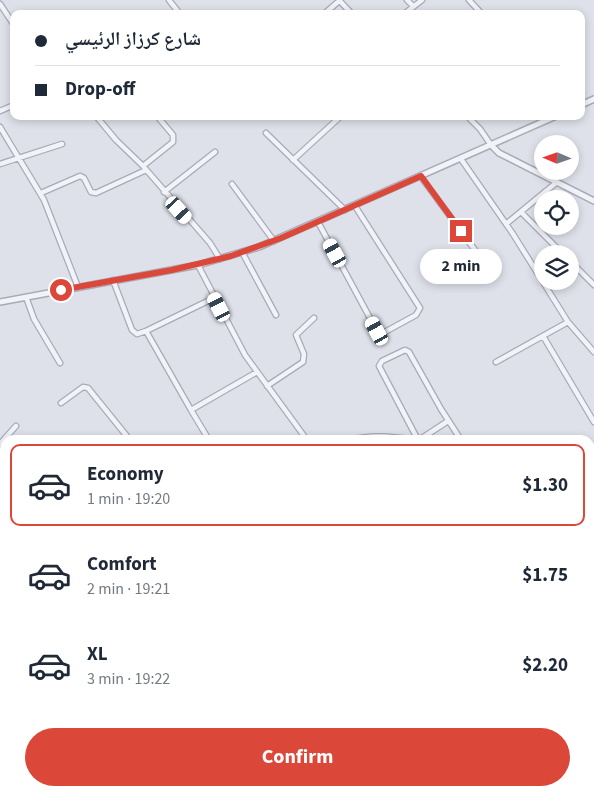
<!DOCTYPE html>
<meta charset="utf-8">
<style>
body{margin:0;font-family:"Source Sans 3","Noto Naskh Arabic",sans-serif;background:#f2f2f3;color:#1f2937;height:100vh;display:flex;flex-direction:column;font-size:19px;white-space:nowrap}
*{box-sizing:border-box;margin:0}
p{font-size:16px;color:#747a83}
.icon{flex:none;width:28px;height:28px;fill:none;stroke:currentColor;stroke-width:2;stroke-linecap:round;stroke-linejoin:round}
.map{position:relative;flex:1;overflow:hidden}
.details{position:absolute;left:0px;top:435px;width:595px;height:361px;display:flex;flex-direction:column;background:#fff;border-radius:15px 15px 0 0;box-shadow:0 2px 8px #0003}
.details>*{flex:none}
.guide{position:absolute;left:10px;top:10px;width:575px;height:110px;border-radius:10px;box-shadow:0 2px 8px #0003;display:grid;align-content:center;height:110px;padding:0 25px;background:#fff}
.needle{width:32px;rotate:272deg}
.fabs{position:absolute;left:534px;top:135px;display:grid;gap:10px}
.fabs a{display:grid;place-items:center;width:45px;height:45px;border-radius:50%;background:#fff;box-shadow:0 2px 8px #0003;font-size:25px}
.end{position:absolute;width:22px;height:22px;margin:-11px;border:6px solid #db4738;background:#fff;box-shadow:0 0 0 2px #fff}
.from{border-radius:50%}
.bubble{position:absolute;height:35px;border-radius:18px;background:#fff;box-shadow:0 2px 8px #0003;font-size:16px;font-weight:700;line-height:35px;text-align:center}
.car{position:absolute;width:15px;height:30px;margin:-15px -8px;border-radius:6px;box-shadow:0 0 4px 1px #0007;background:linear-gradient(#fff 24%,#345 0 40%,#fff 0 76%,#345 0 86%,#fff 0)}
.guide b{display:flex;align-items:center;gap:18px;height:48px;font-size:19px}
.guide b+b{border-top:1px solid #e0e1e3}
.guide i{width:12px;height:12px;background:#1f2937}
ul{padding:9px 0 0;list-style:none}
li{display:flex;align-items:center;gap:15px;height:82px;margin:0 10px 8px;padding:0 15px;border:2px solid transparent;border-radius:10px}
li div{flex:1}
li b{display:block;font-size:19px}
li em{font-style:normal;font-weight:700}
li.selected{border-color:#db4738}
li>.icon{width:45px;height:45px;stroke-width:1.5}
.primary-button{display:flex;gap:10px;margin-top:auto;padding:10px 25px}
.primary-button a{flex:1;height:58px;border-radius:30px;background:#db4738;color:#fff;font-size:20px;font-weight:700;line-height:58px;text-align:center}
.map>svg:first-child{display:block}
</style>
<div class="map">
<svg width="594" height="796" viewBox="0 0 594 796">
<rect width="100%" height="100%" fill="#dfe1ea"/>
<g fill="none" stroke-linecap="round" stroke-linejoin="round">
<!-- minor casing -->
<g stroke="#a8aab8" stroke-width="7">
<path id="minor" d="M169,0l11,14
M339,0l13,14
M407,0l6,6
M469,0l13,14
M0,4l14,21
M324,14l15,-13
M404,14l18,-14
M0,111l14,-6
M96,116l20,24 27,26 67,77 10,16
M467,116l13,13 11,16
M0,127l44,73 34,87
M266,133l79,77
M461,159l52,75 55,88 26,30
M293,160l48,-44
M0,164l62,-20
M143,166l30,-24v-7l-16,-19
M421,177l68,92
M232,184l42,57
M164,192l51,-40
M41,193l39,-17 4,2 7,14 5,1 50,-23
M521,212l42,42
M318,222l59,109 6,2 33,-18 4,-7 -65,-102
M506,224l51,-42
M242,252l34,63
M570,261l24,24
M198,265l47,90 62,85
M113,280l19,50 5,4 9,-3 68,-33
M26,297l8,22 26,44
M146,331l45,79
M543,336l51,86
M496,362l72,-40
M267,386l36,-24 1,-8 -8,-19 18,-17
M61,403l22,-16 5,1 42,52
M209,440l-18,-30 66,-38
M350,440c23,-6 43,-3 66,0
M418,440l-39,-74 3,-5 23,-11 4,2 32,57 20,31
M419,440l29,-19
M0,444l16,-18
M0,475l5,2
M590,628l4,1
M0,768l5,4
M30,791l6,5
M247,791l3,5
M356,791l3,5
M282,796v-1
M517,796l5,-5"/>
</g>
<!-- tertiary casing -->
<g stroke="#a8aab8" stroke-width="8">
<path id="tertiary" d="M581,105l13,-6
M491,145l8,8 95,48
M0,302l198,-37 61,-18 297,-131"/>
</g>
<!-- minor -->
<use href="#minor" stroke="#f2f3f8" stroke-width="4.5"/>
<!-- tertiary -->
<use href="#tertiary" stroke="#f2f3f8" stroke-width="5"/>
</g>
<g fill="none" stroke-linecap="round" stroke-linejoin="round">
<!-- route -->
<path stroke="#db4738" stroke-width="6" d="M61,290l111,-20 59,-14 50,-18 140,-62 40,55"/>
</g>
</svg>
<div class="fabs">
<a><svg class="needle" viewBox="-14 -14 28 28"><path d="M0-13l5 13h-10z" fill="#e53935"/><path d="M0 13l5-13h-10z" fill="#747a83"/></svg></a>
<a><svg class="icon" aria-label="locate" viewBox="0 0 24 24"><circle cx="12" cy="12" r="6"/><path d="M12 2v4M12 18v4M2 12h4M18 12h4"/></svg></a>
<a><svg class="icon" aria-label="layers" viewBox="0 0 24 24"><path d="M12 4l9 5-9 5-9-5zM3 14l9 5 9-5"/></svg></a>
</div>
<i class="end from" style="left:61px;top:290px"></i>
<i class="end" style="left:461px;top:231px"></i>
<div class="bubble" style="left:420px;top:249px;width:82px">2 min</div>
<i class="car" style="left:179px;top:210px;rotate:138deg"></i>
<i class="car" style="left:335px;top:253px;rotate:331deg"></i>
<i class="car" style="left:219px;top:307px;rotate:333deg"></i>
<i class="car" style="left:377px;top:331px;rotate:331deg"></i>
<div class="guide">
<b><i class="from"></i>شارع كرزاز الرئيسي</b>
<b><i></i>Drop-off</b>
</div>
<section class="details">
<ul>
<li class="selected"><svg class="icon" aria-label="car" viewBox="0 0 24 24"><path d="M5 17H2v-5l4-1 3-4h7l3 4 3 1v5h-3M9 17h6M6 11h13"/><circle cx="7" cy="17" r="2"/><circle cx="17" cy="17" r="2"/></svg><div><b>Economy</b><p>1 min · 19:20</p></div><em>$1.30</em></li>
<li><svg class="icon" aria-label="car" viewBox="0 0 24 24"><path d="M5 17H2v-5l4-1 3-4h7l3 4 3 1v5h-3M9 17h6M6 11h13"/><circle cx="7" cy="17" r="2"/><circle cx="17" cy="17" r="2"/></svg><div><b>Comfort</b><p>2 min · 19:21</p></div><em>$1.75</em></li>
<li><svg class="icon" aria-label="car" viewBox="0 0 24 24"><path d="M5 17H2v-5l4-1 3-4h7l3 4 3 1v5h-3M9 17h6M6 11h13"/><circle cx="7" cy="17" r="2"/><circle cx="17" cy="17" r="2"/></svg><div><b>XL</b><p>3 min · 19:22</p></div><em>$2.20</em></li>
</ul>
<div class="primary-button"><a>Confirm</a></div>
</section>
</div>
